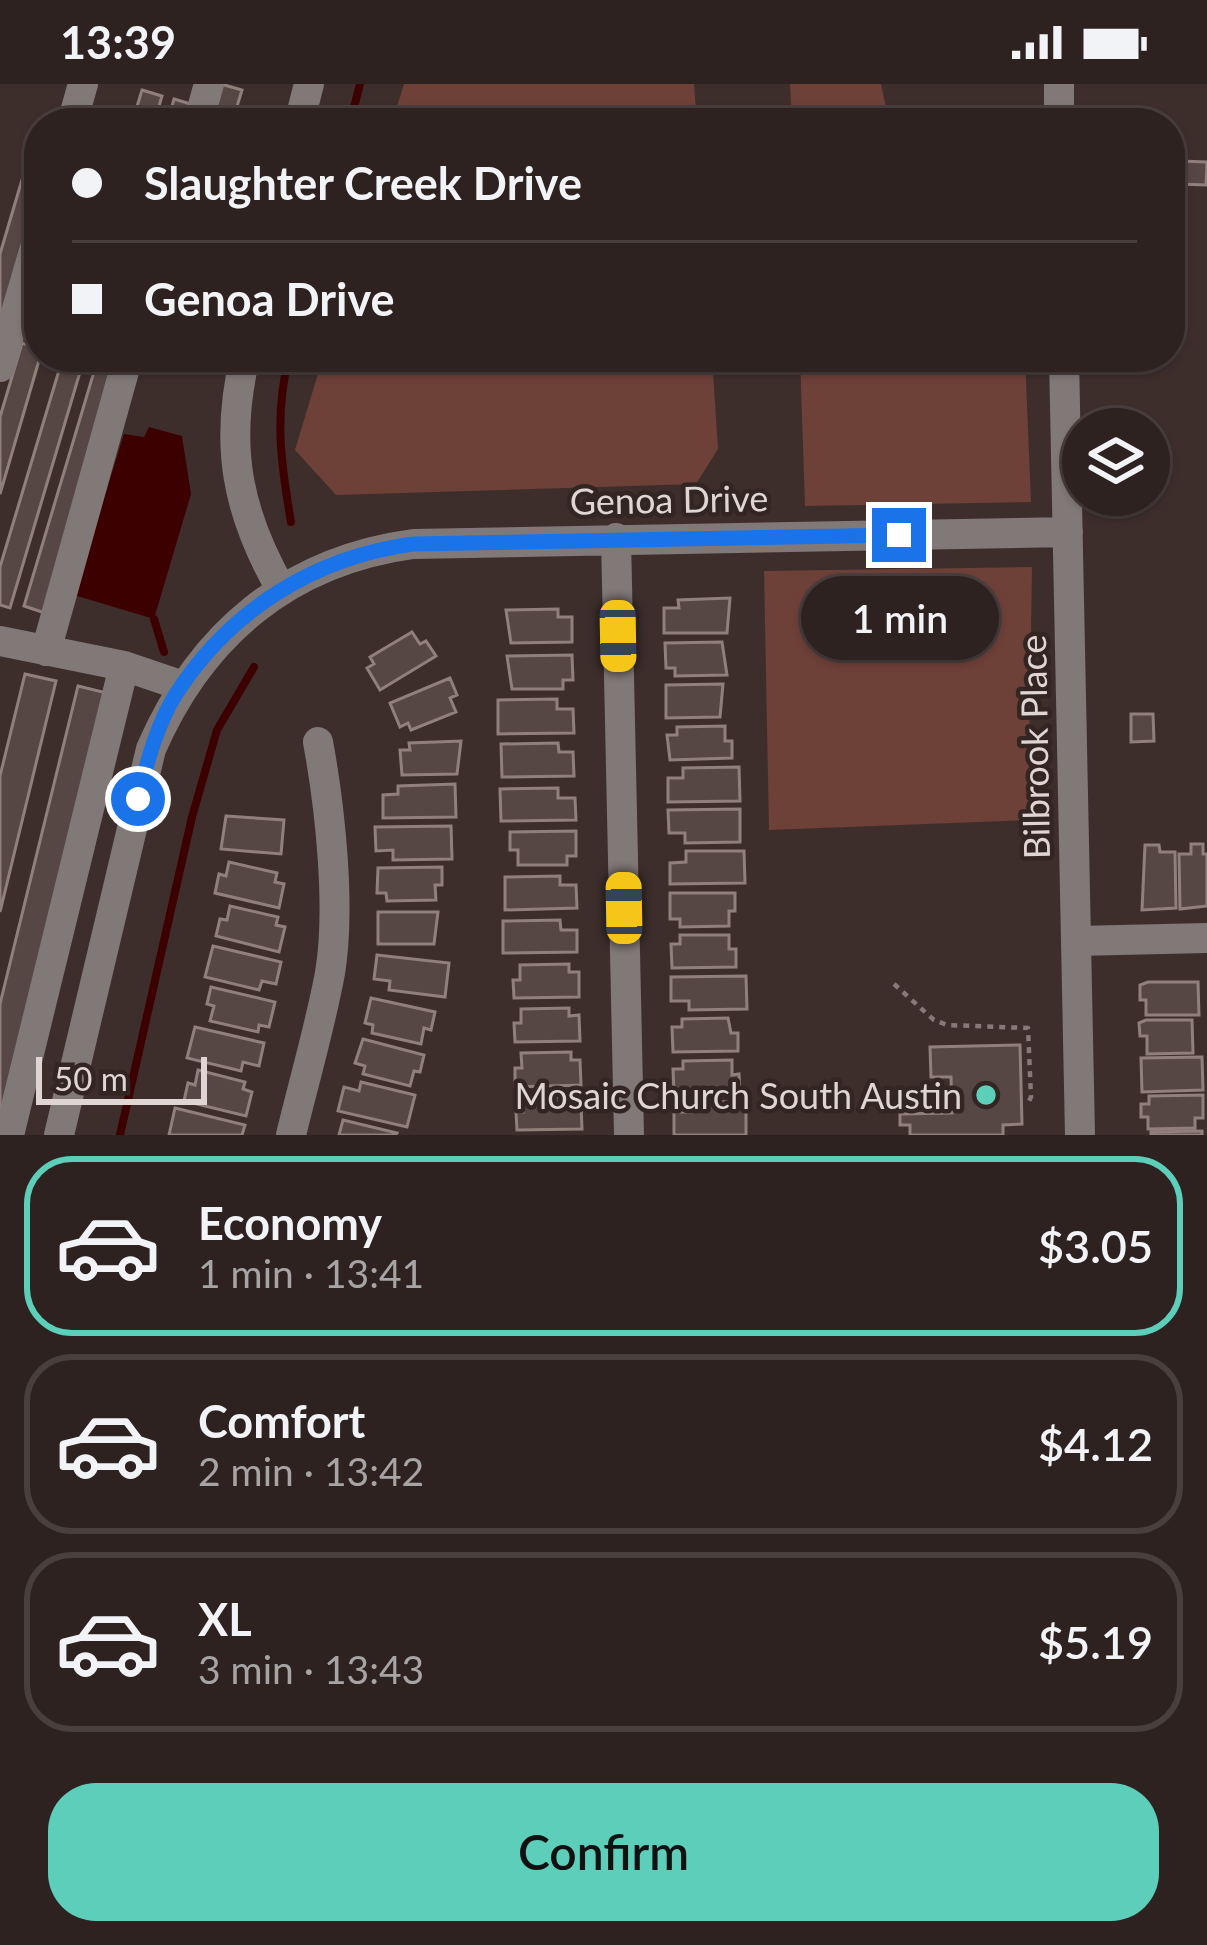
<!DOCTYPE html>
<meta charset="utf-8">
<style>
body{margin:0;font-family:Lato,sans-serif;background:#362a2a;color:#f1f3f6;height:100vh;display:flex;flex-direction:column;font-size:45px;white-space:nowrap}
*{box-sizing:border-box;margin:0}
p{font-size:39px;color:#a7a4a5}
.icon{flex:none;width:66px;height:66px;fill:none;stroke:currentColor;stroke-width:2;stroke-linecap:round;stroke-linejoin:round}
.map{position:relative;height:1051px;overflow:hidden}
.drawer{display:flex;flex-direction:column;background:#2e2221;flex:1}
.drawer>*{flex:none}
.guide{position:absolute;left:24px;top:24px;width:1161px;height:264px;border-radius:48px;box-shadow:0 3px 9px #0004,0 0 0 3px #493f3f;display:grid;align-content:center;height:264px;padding:0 48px;background:#2e2221}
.tools{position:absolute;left:1062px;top:324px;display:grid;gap:24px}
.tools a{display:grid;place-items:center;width:108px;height:108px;border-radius:50%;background:#2e2221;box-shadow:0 3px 9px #0004,0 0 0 3px #493f3f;font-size:60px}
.scale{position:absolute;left:36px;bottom:30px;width:171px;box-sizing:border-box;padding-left:12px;border:6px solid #dfd5d3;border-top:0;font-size:33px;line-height:42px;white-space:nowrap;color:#dfd5d3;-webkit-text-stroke:9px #332522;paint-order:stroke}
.end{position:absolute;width:54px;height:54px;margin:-27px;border:15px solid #1a73e8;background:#fff;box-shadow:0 0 0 6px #fff}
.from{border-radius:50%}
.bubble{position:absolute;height:84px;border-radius:42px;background:#2e2221;box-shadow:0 3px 9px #0004,0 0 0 3px #493f3f;font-size:39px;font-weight:600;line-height:84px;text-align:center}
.car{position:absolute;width:36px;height:72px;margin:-36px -18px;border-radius:15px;box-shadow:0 0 9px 3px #0007;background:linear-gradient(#f5c518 24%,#345 0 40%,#f5c518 0 76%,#345 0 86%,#f5c518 0)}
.guide b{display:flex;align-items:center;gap:42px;height:114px;font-size:45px}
.guide b+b{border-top:3px solid #493f3f}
.guide i{width:30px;height:30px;background:#f1f3f6}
ul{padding:21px 0 0;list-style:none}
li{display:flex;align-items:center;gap:36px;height:180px;margin:0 24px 18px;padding:0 24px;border:6px solid #493f3f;border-radius:48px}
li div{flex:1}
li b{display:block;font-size:45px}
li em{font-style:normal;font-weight:600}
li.selected{border-color:#5cceba}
li>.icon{width:108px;height:108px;stroke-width:1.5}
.cta{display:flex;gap:24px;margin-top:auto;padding:24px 48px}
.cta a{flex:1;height:138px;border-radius:48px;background:#5cceba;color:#111;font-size:48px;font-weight:600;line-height:138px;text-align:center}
.status{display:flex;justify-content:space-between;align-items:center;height:84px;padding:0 60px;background:#2e2221;direction:ltr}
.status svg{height:33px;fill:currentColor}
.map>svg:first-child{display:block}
</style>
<div class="status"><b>13:39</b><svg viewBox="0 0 49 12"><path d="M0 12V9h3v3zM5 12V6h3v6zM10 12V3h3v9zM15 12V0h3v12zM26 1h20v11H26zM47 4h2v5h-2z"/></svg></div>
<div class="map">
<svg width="1207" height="1051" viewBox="0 0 1207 1051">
<rect width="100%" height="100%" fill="#3d2e2c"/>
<!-- green -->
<path fill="#6d4038" d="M404,0h290l3,39h-305z
M790,0h91l6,28 127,11h-222z
M323,273h389l6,92 -22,35 -360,11 -41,-45z
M800,273h225l6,145 -226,4z
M1032,483l-4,253 -259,10 -5,-259z"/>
<!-- water -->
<path fill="#3d0000" d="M149,343l33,9 9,58 -37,125 -80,-24 50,-161 20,3z"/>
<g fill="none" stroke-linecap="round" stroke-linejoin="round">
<!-- stream -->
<path stroke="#3d0000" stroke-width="8" d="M350,39l10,-39
M289,273c-15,58 -8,107 2,165
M154,535l10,33
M120,1051l72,-318 25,-87 37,-63"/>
</g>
<!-- building -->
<path fill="#574744" stroke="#917f7c" stroke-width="3" d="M221,0l21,6 -10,33h-23z
M142,6l20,6 -8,27h-22z
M174,15l20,6 -5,18h-22z
M92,23l21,6 -3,10h-22z
M37,45l2,67 -39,134v-76z
M1179,77l28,1 -1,23 -28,-1z
M22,259l17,5 1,9 -40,137v-77z
M63,273l20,5 -73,246 -10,-3v-38z
M96,281l20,6 -71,242 -21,-7z
M730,514l-3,35h-63v-25h15l-1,-8z
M558,525v8h14v25l-61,1 -5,-33z
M412,548l8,12 6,-3 10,15 -56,34 -13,-22 7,-4 -4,-7z
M722,558l5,33 -52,1v-8h-9l-1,-25z
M572,571l1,25h-10v9h-51l-5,-33z
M25,590l31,7 -56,231v-136z
M450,594l7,17 -7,3 6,14 -45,18 -3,-7 -8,4 -10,-24z
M723,600l-3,33 -54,1v-33z
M78,602l29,7 -107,436v-125z
M557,615v10h16l1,24 -76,1v-34z
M1131,630h22l1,27 -23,1z
M725,642v15h7v17l-62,2 -3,-25h10v-8z
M461,657l-4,33 -55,1 -2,-25h10l-1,-7z
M558,659l1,9h14l1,24 -72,1 -1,-33z
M739,683l1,34 -72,1v-24h15v-10z
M455,700l1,33 -73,1v-23l15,-1v-8z
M558,704v10h17l1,22 -75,1 -1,-32z
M740,725v33l-55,1v-10h-16l-1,-23z
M226,732l58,4 -3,34 -60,-5z
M451,742l1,33 -59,1v-10l-17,1 -1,-24z
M576,747v25h-9v9h-49v-15h-8v-18z
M1191,760h12v10h4v52l-27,3 -1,-55h12z
M1145,761h14l1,7h15l1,56 -34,2z
M686,767h58l1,32 -75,1v-21l16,-1z
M229,778l48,11 -2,9 9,2 -5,24 -64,-15 4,-19 7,2z
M442,783v18h-7l1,15 -49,1 -1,-8h-9l1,-25z
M560,792v9h16l1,23 -72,2v-33z
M670,809h65v18h-6v15l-49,1v-8h-10z
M230,822l48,11 -2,8 9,2 -6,25 -63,-16 4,-17 7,1z
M378,828h60l-4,32h-56z
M560,836l1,10h16v22l-74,1v-32z
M680,851h49v14h7v18l-64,1 -1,-24h9z
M213,862l68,16 -5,22 -14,-3 -3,9 -54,-13z
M377,871l72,8 -4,34 -56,-7 1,-9 -16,-2z
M569,880v8h10v25l-65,1 -1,-18h7v-15z
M746,892l1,33 -58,1v-9h-18v-24z
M1148,898h50l1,33h-53v-15h-6v-15z
M211,903l64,15 -6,25 -10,-2 -1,7 -48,-11 4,-15 -7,-2z
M371,914l64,14 -4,18 -7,-2 -3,16 -49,-11 1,-8 -8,-2z
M569,924v8l10,-1 1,26 -65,1 -1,-19h7v-14z
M728,934l3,15h7v18l-65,1 -1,-25h10v-8z
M1146,936h46l1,33 -46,1v-18h-7l-1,-13z
M195,943l69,16 -5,23 -16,-4 -2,9 -54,-13z
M363,955l61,16 -4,17 -6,-1 -4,15 -47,-12 2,-8 -10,-3z
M1020,961l2,79 -19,1v10h-93v-10h-10v-11l52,-1 -1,-36h-20l-1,-30z
M571,968v8h9l1,25 -66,2v-19h7l-1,-15z
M1202,973l1,33 -61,2 -1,-34z
M732,976v15l7,-1 1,19 -66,1 -1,-25h10v-8z
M198,986l47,12 -2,7 9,3 -6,24 -62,-15 4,-18 7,2z
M361,998l54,13 -8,32 -69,-16 6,-24 15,4z
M1203,1011v23h-8v10l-47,1v-12h-7v-13h8v-8z
M563,1012l1,8h17l1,25 -65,1 -1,-18h7v-15z
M746,1017v34h-72v-23h16v-9z
M175,1024l70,17 -3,10h-73z
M343,1036l54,13 -1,2h-57z
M1202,1047v4h-51v-3z"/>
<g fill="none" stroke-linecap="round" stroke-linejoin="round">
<!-- path -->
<path stroke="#867977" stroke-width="4.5" stroke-dasharray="6 6" stroke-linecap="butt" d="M894,900l40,36 13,5 81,3 3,69 -4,8"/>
<!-- minor -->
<path stroke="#817978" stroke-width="30" d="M1059,0v39
M72,39l11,-39
M198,39l11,-39
M299,39l10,-39
M245,273c-21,88 -8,155 36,232
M1064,273l16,778
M0,283l39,-133
M616,454l13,597
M0,557l124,25
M46,567l82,-294
M1076,857l131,-3
M9,1051l115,-469 59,20
M59,1051l92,-386c50,-115 137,-188 262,-205l655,-12
M291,1051c13,-54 29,-108 39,-162 11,-66 0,-166 -12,-231"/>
</g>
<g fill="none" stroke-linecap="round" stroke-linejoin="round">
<!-- route -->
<path stroke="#1a73e8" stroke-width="15" d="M138,715c9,-36 18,-73 38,-105 54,-84 139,-137 237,-150l486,-9"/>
</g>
<!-- markers -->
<circle fill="#5cceba" stroke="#332522" stroke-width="4.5" cx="986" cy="1011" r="12"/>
<g text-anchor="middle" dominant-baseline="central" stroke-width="9" stroke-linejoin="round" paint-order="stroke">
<!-- street labels -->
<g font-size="36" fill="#dfd5d3" stroke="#332522">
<text transform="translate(669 415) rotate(-1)">Genoa Drive</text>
<text transform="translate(1034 663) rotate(-91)">Bilbrook Place</text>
</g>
<!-- poi labels -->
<g font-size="36" fill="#dfd5d3" stroke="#332522" text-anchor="end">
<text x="962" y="1011">Mosaic Church South Austin</text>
</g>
</g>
</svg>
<div class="tools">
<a><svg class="icon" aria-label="layers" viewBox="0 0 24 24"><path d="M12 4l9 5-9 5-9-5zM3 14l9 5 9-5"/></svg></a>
</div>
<div class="scale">50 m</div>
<i class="end from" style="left:138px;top:715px"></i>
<i class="end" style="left:899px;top:451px"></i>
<div class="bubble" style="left:801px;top:492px;width:198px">1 min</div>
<i class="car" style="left:618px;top:552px;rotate:179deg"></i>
<i class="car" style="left:624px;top:824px;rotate:359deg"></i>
<div class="guide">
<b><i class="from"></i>Slaughter Creek Drive</b>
<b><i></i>Genoa Drive</b>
</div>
</div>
<section class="drawer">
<ul>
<li class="selected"><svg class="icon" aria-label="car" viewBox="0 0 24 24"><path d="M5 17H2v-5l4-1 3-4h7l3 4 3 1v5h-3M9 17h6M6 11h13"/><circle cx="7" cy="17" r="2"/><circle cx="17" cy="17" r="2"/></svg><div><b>Economy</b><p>1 min · 13:41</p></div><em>$3.05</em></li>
<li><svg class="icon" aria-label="car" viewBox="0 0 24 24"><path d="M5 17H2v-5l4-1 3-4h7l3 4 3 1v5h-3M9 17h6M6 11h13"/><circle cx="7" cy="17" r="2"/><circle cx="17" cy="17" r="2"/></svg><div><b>Comfort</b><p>2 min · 13:42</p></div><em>$4.12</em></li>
<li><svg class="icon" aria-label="car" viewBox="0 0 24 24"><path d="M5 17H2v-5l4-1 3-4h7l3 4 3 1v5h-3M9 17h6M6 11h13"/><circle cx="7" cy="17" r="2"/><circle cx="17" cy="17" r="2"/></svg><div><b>XL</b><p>3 min · 13:43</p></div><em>$5.19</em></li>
</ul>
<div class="cta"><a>Confirm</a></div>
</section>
